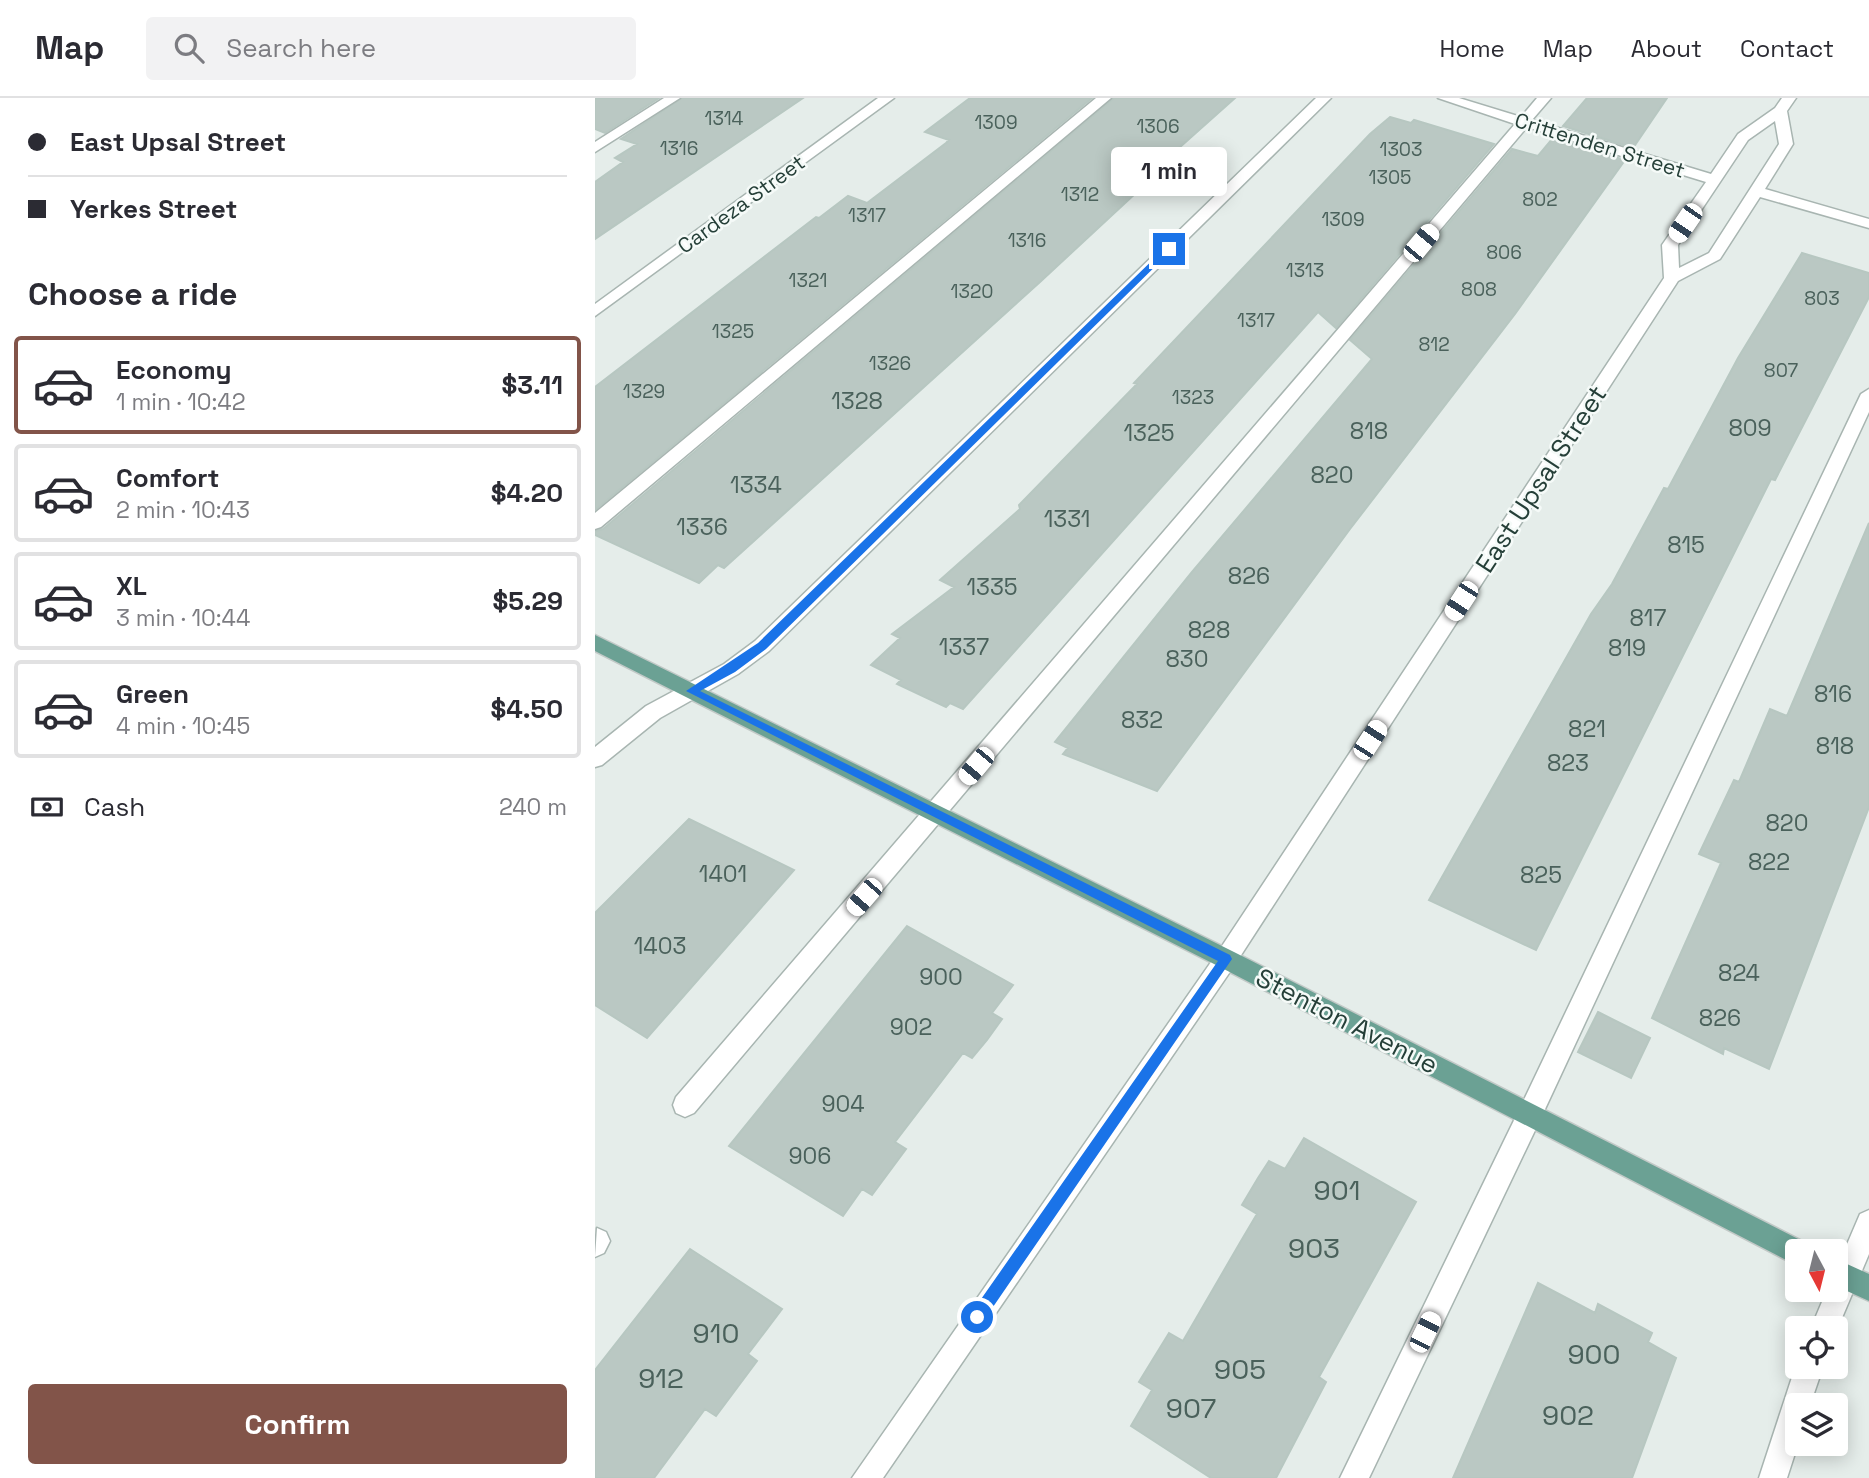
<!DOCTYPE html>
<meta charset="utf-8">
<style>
body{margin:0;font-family:"Space Grotesk",sans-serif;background:#f2f2f3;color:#2b2b33;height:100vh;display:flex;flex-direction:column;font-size:26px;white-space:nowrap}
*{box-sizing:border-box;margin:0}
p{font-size:23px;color:#7c7c81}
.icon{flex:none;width:38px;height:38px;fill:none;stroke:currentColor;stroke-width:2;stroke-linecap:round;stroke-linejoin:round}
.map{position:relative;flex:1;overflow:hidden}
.sheet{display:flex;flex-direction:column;background:#fff;width:595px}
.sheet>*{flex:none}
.hud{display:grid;align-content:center;height:154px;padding:0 28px;background:#fff}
.needle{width:46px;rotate:173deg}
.tools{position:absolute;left:1190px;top:1141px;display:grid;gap:14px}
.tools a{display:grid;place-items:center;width:63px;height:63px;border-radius:7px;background:#fff;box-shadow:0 4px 18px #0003;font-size:35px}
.end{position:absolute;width:32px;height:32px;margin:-16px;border:9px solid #1a73e8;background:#fff;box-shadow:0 0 0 4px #fff}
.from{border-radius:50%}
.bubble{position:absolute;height:49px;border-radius:7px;background:#fff;box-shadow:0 4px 18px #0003;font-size:23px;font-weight:700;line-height:49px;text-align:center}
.car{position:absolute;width:21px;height:42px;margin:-21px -10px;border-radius:9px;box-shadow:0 0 5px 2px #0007;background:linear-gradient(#fff 24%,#345 0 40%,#fff 0 76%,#345 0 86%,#fff 0)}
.hud b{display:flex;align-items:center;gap:24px;height:66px;font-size:26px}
.hud b+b{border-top:2px solid #e1e1e2}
.hud i{width:18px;height:18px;background:#2b2b33}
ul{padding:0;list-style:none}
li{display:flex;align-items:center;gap:21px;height:98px;margin:0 14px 10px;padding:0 14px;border:4px solid #e1e1e2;border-radius:7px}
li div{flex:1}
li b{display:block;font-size:26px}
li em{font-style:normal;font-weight:700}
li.current{border-color:#825449}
li>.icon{width:63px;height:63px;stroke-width:1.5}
h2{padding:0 28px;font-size:32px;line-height:84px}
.pay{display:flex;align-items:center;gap:18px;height:77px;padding:0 28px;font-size:26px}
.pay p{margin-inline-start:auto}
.action{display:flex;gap:14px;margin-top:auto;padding:14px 28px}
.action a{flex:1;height:80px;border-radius:7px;background:#825449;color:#fff;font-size:28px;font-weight:700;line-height:80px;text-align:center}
header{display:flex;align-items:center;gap:42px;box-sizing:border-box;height:98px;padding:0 35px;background:#fff;border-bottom:2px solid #e1e1e2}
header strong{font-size:33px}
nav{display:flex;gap:38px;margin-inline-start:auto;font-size:24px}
.search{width:490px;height:63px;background:#f2f2f3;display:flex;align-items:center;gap:18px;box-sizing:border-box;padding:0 24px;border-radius:7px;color:#7c7c81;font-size:26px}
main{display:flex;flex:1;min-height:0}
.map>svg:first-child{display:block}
</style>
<header>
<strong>Map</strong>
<div class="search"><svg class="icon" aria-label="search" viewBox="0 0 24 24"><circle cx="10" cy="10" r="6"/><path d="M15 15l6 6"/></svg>Search here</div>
<nav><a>Home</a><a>Map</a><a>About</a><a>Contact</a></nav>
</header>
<main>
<section class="sheet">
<div class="hud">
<b><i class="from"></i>East Upsal Street</b>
<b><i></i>Yerkes Street</b>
</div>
<h2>Choose a ride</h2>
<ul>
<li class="current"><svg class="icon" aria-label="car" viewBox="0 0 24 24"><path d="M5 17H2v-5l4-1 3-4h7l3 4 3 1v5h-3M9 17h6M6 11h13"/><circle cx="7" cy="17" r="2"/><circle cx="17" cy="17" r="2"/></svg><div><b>Economy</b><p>1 min · 10:42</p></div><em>$3.11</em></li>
<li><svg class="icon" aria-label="car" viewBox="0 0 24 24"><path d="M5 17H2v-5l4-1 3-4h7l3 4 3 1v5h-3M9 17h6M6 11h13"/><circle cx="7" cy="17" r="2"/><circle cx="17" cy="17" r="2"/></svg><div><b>Comfort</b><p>2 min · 10:43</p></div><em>$4.20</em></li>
<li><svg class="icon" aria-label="car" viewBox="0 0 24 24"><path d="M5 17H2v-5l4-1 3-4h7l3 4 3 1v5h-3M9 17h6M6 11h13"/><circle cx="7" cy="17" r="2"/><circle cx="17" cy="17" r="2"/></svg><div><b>XL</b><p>3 min · 10:44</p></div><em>$5.29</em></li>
<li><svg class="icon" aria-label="car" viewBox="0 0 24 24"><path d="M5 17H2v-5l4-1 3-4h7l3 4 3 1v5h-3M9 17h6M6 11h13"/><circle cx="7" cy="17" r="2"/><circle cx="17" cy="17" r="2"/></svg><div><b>Green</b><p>4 min · 10:45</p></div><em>$4.50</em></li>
</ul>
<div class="pay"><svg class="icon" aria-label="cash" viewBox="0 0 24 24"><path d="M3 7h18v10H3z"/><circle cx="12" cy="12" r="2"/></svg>Cash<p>240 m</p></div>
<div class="action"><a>Confirm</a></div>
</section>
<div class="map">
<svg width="1274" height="1380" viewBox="0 0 1274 1380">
<rect width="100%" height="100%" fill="#e5edea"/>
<!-- building -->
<path fill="#bac8c3" stroke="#b7c7c1" stroke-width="2" d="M0,0h64l-54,35 -10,-4z
M87,0h121l-208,141v-57l28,-20 -8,-4 22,-14 -16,-5z
M375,0h122l-497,412v-123l221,-170 3,1 29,-22 19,7 79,-60 3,-3 -24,-8z
M519,0h121l-74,66 5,1 -126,117 -316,286 -6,-3 -19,18 -104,-48v-4l8,-2z
M992,0h80l-34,50 -70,-22z
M795,19l21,6 3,-3 80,24 -158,184 -18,-16 -355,397 -13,-6 -4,4 -49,-23 4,-4 -30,-15 29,-27 -8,-4 62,-47 -14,-7 80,-71 -1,-4 118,-121 -3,-1 236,-249z
M958,40l72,22 -110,154 -165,215 -193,262 -94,-37 5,-6 -13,-6 137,-170 180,-213 -22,-19 162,-191 26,7z
M1207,155l67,20v24l-94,183 -4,-1 -235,471 -107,-50 162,-286 21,-30 52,-96 4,1 70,-131z
M1274,425v284l-100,262 -45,-21 -1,6 -71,-36 69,-155 -22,-9 35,-74 5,2 31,-73 17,7z
M94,721l105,51 -147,168 -52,-33v-92z
M312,828l106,59 -21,28 10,6 -15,21 -15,18 -9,-5 -68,89 11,7 -34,46 -10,-6 -19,27 -114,-70z
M1003,914l52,26 -19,40 -53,-26z
M709,1040l112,64 -97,175 7,5 -50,96h-65l-80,-52 21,-36 -13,-8 30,-49 14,8 58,-100 16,-27 -15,-9 16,-27 11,-17 16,8z
M95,1151l92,60 -34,45 9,7 -41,55 -11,-7 -51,69h-59v-108z
M943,1185l57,30 3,-9 54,29 -4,9 28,16 -44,120h-179z"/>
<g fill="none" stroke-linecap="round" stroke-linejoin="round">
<!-- minor casing -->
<g stroke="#a8b5b1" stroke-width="3">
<path id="minor" d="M69,0h16l-85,54v-10z
M283,0h16l-299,218v-12z
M501,0h15l-510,429 -6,2v-16z
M721,0h15l-562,553 -31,23 -78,44 -58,47 -7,2v-20l51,-41 78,-42 31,-23z
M843,0h21l62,19 16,-19h14l-19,22 179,54 27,-40 37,-26 7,-10h14l-9,13 6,33 -28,45 104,30v9l-109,-31 -40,62 -42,22 -444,685 -351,512h-31l366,-526 446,-674 -2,-33 44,-63 -179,-55 -833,986 -9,4 -9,-4 -3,-8 3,-8 839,-973zM1180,23l4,23 -70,109 -30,15 -1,-23 70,-105z
M1274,291v23l-330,710 -170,356h-29l181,-372 340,-712z
M1274,1112v44l-33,78v-4h-25l16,-38h9v-20l24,-56z
M2,1130l9,4 4,9 -6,12 -9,4z
M1202,1264v5h26l-13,38h-13l1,39 -11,34h-28z"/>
</g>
<!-- major casing -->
<g stroke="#c2c9c7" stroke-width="3">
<path id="major" d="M0,537l639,317 572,291 4,8h-13v14l-9,-4 -570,-295 -623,-315z
M1241,1161l33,15v27l-33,-15z"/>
</g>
<!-- minor -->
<use href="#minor" fill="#fff" fill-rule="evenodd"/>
<!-- major -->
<use href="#major" fill="#6ba194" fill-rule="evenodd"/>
</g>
<!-- route -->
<path fill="#1a73e8" d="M571,149l7,2 -407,400 -31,23 -35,19 530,264 2,4 -250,364 -5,2 -5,-2v-11l246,-351 -532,-270 72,-48z"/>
<g text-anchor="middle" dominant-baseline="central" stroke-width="5" stroke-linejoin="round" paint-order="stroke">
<!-- far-number labels -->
<g font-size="19" fill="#4a615b">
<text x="129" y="20">1314</text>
<text x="401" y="24">1309</text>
<text x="563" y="28">1306</text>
<text x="84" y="50">1316</text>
<text x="806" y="51">1303</text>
<text x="795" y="79">1305</text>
<text x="485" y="96">1312</text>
<text x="945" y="101">802</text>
<text x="272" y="117">1317</text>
<text x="748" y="121">1309</text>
<text x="432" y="142">1316</text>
<text x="909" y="154">806</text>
<text x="710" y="172">1313</text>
<text x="213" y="182">1321</text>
<text x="884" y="191">808</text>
<text x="377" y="193">1320</text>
<text x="1227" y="200">803</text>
<text x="661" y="222">1317</text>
<text x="138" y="233">1325</text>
<text x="839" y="246">812</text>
<text x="295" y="265">1326</text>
<text x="1186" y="272">807</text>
<text x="49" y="293">1329</text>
<text x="598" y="299">1323</text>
</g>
<!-- far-street labels -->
<g font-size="21" fill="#253f38" stroke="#f5faf8">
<text transform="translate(1005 47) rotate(17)">Crittenden Street</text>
<text transform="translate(146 106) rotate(-36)">Cardeza Street</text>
</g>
<!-- number labels -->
<g font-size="23" fill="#4a615b">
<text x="262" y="303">1328</text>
<text x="1155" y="330">809</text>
<text x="774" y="333">818</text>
<text x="554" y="335">1325</text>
<text x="737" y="377">820</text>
<text x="161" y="387">1334</text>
<text x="472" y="421">1331</text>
<text x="107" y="429">1336</text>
<text x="1091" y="447">815</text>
<text x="654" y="478">826</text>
<text x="397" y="489">1335</text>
<text x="1053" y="520">817</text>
<text x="614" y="532">828</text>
<text x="369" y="549">1337</text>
<text x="1032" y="550">819</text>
<text x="592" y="561">830</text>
<text x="1238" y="596">816</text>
<text x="547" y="622">832</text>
<text x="992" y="631">821</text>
<text x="1240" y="648">818</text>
<text x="973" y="665">823</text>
<text x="1192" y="725">820</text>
<text x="1174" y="764">822</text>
<text x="128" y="776">1401</text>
<text x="946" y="777">825</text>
<text x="65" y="848">1403</text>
<text x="1144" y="875">824</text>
<text x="346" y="879">900</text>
<text x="1125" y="920">826</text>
<text x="316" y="929">902</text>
<text x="248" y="1006">904</text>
<text x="215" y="1058">906</text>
</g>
<!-- street labels -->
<g font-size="26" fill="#253f38" stroke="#f5faf8">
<text transform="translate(946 381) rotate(-57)">East Upsal Street</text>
<text transform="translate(752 923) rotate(27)">Stenton Avenue</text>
</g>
<!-- near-number labels -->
<g font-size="28" fill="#4a615b">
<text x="742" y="1092">901</text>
<text x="719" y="1150">903</text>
<text x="121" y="1235">910</text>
<text x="999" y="1256">900</text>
<text x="645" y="1271">905</text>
<text x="66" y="1280">912</text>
<text x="596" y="1310">907</text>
<text x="973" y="1317">902</text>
</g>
</g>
</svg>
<div class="tools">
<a><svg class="needle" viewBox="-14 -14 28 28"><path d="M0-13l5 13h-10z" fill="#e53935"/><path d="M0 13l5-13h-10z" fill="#7c7c81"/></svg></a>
<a><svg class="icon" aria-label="locate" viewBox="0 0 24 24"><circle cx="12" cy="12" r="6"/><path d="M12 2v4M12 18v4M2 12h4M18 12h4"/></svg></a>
<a><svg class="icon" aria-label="layers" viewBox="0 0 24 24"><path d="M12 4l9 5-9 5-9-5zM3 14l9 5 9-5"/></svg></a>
</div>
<i class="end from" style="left:382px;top:1219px"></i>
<i class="end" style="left:574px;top:151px"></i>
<div class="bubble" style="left:516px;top:49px;width:116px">1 min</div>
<i class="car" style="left:1090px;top:125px;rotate:214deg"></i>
<i class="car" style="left:826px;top:145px;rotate:40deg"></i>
<i class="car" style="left:866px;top:503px;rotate:213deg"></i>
<i class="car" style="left:775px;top:642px;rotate:33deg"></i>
<i class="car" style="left:381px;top:668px;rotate:220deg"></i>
<i class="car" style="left:269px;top:799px;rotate:221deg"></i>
<i class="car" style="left:830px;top:1234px;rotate:26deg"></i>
</div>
</main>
